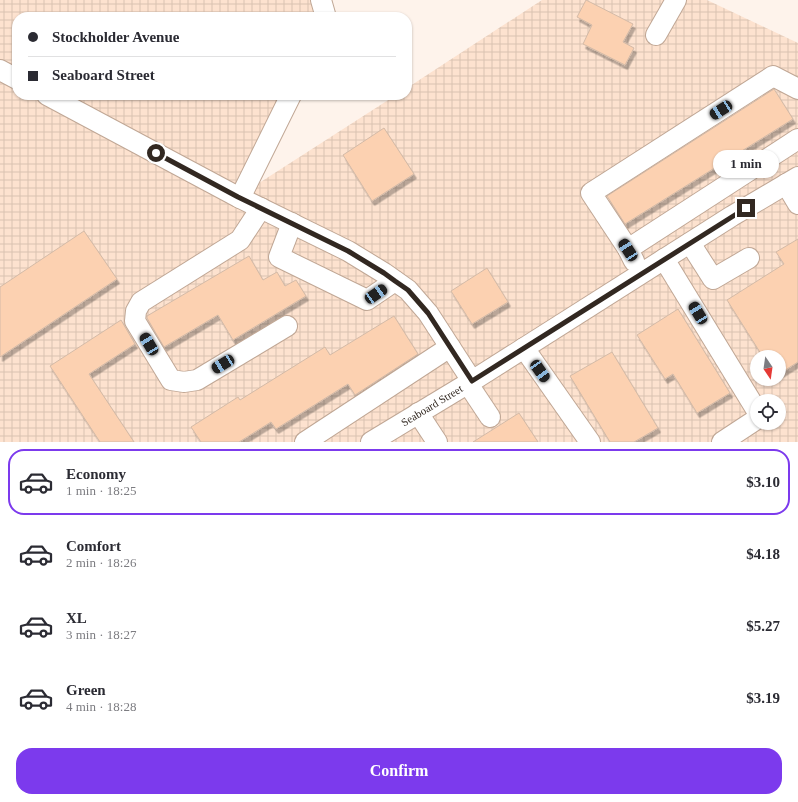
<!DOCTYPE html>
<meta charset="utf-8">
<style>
body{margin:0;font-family:"Times New Roman",serif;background:#f2f2f3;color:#2b2b33;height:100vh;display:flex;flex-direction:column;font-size:15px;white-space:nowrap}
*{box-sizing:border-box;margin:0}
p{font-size:13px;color:#7c7c81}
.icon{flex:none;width:22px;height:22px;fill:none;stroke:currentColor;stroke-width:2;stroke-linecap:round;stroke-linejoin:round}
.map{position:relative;height:442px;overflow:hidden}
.details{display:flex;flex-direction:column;background:#fff;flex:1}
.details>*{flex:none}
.guide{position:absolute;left:12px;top:12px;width:400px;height:88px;border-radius:16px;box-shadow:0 1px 3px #0004;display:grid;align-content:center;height:88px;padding:0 16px;background:#fff}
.needle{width:26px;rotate:167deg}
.fabs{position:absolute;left:750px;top:350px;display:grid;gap:8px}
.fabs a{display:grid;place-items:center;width:36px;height:36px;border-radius:50%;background:#fff;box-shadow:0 1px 3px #0004;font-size:20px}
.end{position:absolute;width:18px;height:18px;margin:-9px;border:5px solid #322821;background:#fff;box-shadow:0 0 0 2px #fff}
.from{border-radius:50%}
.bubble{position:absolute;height:28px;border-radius:14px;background:#fff;box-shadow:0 1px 3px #0004;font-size:13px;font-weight:600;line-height:28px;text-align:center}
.car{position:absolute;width:12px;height:24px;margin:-12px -6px;border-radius:5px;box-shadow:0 0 3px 1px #0007;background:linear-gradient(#222 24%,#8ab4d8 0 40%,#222 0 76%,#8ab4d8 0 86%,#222 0)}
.guide b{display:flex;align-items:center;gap:14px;height:38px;font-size:15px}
.guide b+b{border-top:1px solid #e1e1e2}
.guide i{width:10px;height:10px;background:#2b2b33}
ul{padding:7px 0 0;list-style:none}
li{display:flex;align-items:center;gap:12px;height:66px;margin:0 8px 6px;padding:0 8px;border:2px solid transparent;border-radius:16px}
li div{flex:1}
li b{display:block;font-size:15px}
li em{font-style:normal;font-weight:600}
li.current{border-color:#7c3aed}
li>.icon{width:36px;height:36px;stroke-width:1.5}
.action{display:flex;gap:8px;margin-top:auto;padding:8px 16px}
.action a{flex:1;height:46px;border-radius:16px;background:#7c3aed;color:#fff;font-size:16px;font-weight:600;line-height:46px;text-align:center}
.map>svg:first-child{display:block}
</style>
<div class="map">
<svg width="798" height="442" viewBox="0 0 798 442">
<defs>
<pattern id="industrial-grid" width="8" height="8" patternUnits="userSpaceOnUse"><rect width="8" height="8" fill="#fde2cf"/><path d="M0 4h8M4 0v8" fill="none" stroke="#d9c2b1"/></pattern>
<filter id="shadow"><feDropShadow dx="2.5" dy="4.5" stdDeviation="0" flood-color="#0004"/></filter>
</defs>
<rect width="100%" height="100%" fill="#fef3eb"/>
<!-- industrial -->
<path fill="url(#industrial-grid)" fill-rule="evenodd" d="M0,0h327l-7,17h-303v78h267l-45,101 157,-101h11v-7l135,-88h165l91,43v399h-798zM757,357h22v22h-22zM757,401h22v22h-22z"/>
<!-- building -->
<path fill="#fcd1b1" stroke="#d3baa7" filter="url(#shadow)" d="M586,0l47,24 -10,18 11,6 -9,17 -42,-21 9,-19 -15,-8z
M774,89l19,30 -168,105 -18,-28z
M384,128l30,46 -42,27 -29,-46z
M84,231l33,48 -117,78v-70z
M798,239v123l-19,12v-17h-16l-36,-57 57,-36 -8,-12z
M249,256l14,24 14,-8 8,14 11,-6 10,16 -73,44 -15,-25 -54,32 -17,-29v-2z
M487,268l21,34 -36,22 -21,-33z
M678,309l52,84 -33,20 -24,-39 -8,5 -28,-44z
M394,316l24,38 -63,41 -7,-11 -72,45 -5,-7 -32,20h-38l-10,-15 47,-30 2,3 85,-53 5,8z
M121,320l14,24 -46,30 45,68h-34l-50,-76z
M612,352l46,76 -24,14h-24l-40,-66z
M519,413l19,29h-65z"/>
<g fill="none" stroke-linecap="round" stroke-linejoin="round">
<!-- minor casing -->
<g stroke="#c0a795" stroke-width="22">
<g id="minor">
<path d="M321,0l4,14v3"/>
<path d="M656,35l20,-35"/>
<path d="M0,70l17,9"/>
<path d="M47,95l191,102 110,54 36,22 24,17 20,23 44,68"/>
<path d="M786,184l12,20"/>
<path d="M240,198l51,-103"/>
<path d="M261,208l-21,32 -99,62 -5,9 -1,10 36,59 13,2 13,-2 90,-54"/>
<path d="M292,223l-13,34 88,43 28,-19"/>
<path d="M690,243l23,36 36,-21"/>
<path d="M628,249l-37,-56 182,-117 25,13"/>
<path d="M664,259l93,152"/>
<path d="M634,261l-6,-12 170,-110"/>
<path d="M524,348l66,94"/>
<path d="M468,384l22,33"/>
<path d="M418,413l19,29"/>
<path d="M305,442l145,-95"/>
<path id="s1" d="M371,442l101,-61 260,-165 66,-39"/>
<path d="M722,442l35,-23"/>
</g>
</g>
<!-- minor -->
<use href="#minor" stroke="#fff" stroke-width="20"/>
</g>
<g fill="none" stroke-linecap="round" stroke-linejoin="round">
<!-- route -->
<path stroke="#322821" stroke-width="5" d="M156,153l82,44 110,54 36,22 11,8 13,9 20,23 44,68 274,-173"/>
</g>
<g text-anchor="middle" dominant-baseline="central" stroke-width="3" stroke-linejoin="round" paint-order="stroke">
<!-- street labels -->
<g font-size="11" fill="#322821" stroke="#fff">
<text stroke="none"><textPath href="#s1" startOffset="71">Seaboard Street</textPath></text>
</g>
</g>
</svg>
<div class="fabs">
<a><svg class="needle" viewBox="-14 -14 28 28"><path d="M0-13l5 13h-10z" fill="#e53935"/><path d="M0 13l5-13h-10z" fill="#7c7c81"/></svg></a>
<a><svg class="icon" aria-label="locate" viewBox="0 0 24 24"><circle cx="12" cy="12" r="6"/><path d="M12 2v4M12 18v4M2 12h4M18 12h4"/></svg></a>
</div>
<i class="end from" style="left:156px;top:153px"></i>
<i class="end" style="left:746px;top:208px"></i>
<div class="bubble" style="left:713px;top:150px;width:66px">1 min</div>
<i class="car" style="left:721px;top:110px;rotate:237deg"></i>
<i class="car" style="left:628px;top:250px;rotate:327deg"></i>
<i class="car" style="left:376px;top:294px;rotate:56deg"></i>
<i class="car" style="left:698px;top:313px;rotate:329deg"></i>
<i class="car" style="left:149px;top:344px;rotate:329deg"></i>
<i class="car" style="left:223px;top:364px;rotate:239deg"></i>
<i class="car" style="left:540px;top:371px;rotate:145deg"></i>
<div class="guide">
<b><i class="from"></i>Stockholder Avenue</b>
<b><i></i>Seaboard Street</b>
</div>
</div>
<section class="details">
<ul>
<li class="current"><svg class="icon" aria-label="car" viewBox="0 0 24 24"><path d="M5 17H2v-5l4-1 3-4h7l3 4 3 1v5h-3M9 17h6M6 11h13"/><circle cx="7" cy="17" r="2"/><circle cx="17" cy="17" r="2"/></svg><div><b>Economy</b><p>1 min · 18:25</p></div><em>$3.10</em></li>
<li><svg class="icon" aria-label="car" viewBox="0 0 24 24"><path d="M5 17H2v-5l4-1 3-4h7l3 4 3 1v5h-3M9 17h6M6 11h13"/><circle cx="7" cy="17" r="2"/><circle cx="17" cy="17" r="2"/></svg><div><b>Comfort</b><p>2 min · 18:26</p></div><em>$4.18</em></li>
<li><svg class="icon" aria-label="car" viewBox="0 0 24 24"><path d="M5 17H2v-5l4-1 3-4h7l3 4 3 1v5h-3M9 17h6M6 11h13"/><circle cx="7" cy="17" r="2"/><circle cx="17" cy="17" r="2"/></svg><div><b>XL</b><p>3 min · 18:27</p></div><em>$5.27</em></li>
<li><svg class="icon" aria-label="car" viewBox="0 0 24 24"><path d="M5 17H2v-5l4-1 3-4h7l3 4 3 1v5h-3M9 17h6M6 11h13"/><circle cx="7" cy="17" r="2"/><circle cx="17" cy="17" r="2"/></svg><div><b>Green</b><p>4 min · 18:28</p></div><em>$3.19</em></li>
</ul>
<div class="action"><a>Confirm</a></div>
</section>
